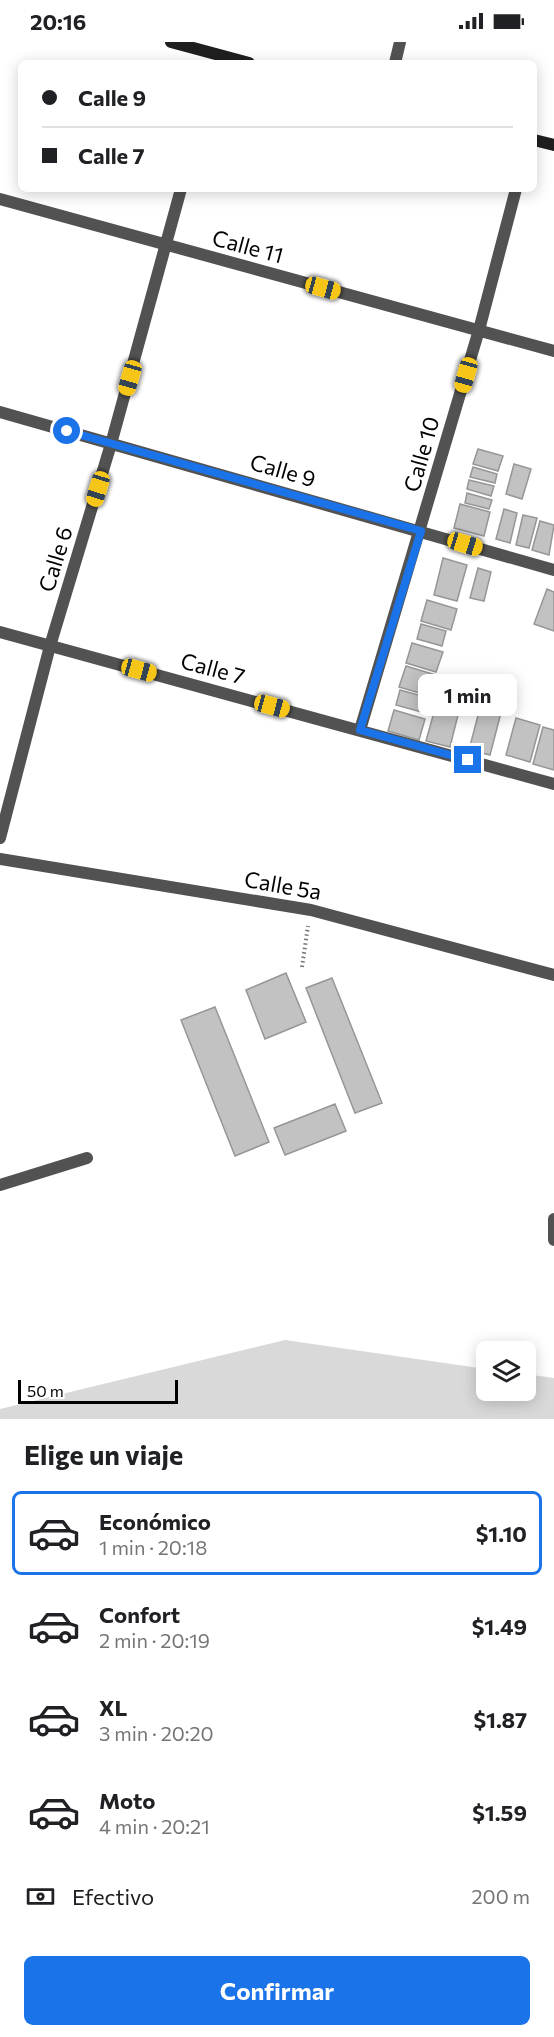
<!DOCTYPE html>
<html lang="es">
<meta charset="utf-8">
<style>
body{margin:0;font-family:Commissioner,sans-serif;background:#f2f2f2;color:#202124;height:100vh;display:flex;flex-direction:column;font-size:22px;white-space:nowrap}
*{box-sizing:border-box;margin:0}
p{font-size:20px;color:#757577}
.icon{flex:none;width:33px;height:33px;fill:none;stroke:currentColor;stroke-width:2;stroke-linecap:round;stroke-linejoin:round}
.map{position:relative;height:1377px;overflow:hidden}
.side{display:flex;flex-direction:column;background:#fff;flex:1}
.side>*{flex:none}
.top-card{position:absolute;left:18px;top:18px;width:519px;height:132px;border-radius:9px;box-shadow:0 3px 15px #0003;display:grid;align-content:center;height:132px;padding:0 24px;background:#fff}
.tools{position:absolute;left:476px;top:1299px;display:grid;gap:12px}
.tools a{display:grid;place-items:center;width:60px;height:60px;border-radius:9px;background:#fff;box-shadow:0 3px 15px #0003;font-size:30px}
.scale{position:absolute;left:18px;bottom:15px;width:160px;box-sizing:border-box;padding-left:6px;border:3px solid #000;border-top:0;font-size:16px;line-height:21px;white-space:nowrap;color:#000;-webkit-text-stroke:4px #fff;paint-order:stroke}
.end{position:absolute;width:27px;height:27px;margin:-14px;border:8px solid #1a73e8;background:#fff;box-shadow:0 0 0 3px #fff}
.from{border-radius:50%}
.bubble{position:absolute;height:42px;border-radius:9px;background:#fff;box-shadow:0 3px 15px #0003;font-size:20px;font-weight:700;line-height:42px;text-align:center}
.car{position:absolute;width:18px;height:36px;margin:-18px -9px;border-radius:8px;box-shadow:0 0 4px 2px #0007;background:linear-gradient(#f5c518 24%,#345 0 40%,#f5c518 0 76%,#345 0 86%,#f5c518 0)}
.top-card b{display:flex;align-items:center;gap:21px;height:57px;font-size:22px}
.top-card b+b{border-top:2px solid #e0e0e0}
.top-card i{width:15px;height:15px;background:#202124}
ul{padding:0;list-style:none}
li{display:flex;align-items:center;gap:18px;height:84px;margin:0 12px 9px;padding:0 12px;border:3px solid transparent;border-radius:9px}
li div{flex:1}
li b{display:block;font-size:22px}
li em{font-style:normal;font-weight:700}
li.active{border-color:#1a73e8}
li>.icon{width:54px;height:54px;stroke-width:1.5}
h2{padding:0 24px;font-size:27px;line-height:72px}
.pay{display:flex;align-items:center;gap:15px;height:66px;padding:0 24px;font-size:22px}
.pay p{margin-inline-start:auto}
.cta{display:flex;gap:12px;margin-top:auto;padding:12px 24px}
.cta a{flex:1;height:69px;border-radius:9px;background:#1a73e8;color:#fff;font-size:24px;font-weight:700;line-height:69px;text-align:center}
.status{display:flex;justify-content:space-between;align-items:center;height:42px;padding:0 30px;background:#fff;direction:ltr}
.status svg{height:16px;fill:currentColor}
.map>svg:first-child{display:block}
</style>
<div class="status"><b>20:16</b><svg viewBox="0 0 49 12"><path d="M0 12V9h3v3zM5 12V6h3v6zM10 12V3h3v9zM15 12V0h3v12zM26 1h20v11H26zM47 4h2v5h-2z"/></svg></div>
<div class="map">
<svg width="554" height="1377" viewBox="0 0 554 1377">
<rect width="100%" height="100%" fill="#fff"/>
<!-- green -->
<path fill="#d9d9d9" d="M285,1298l201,29v21h39v-16l29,4v41h-554v-10z"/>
<!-- building -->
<path fill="#c2c2c2" stroke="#969696" stroke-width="1.5" d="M478,407l25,7 -5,15 -25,-7z
M514,422l17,5 -9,30 -16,-5z
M473,425l24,7 -2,9 -25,-6z
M469,438l25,6 -3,10 -24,-7z
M467,451l25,7 -3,9 -24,-6z
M460,462l30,8 -6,24 -30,-8z
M504,467l13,4 -7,30 -14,-4z
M523,473l14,3 -8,30 -13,-3z
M540,479l14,4 -5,30 -17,-5z
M443,516l24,7 -10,36 -23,-6z
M478,526l13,4 -7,29 -14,-3z
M547,547l7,3v39l-20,-7z
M427,558l30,9 -6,21 -30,-9z
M421,582l25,7 -4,15 -25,-7z
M412,601l31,9 -7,20 -30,-9z
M406,624l30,9 -6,21 -31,-9z
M400,648l33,9 -4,15 -33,-9z
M482,658l21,5 -13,50 -21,-5z
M436,663l23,6 -9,36 -24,-6z
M394,668l31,9 -6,21 -31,-9z
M516,676l24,7 -10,37 -24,-7z
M543,685l11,3v40l-21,-6z
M286,931l20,49 -41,17 -19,-49z
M332,936l50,125 -27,10 -49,-125z
M215,965l54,135 -34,14 -54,-136z
M335,1062l11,27 -61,24 -11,-27z"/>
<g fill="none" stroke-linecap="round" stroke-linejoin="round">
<!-- path -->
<path stroke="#747474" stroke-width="4" stroke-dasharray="1.5 3" stroke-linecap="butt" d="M302,925l6,-41"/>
<!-- minor -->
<path stroke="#525252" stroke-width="12" d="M395,21l5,-21
M0,157l554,152
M0,370l554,158
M0,590l554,152
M360,688l119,-400 37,-141
M0,796l50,-192 61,-202 70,-255
M0,817l311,51 243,65
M0,1143l87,-27
M554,1177v21"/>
<!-- secondary -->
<path stroke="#1f1f1f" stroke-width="12" d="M171,0l78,21
M534,98l20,5"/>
</g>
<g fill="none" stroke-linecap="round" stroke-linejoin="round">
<!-- route -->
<path stroke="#1a73e8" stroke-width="8" d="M67,389l354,100 -61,199 108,30"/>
</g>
<g text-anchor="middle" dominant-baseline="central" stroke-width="6" stroke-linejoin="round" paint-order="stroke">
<!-- street labels -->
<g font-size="22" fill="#000" stroke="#fff">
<text transform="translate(248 204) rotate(15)">Calle 11</text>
<text transform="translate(421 412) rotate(-74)">Calle 10</text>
<text transform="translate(283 428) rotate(16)">Calle 9</text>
<text transform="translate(55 517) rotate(-73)">Calle 6</text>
<text transform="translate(213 626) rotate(15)">Calle 7</text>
<text transform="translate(283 843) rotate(10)">Calle 5a</text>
</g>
</g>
</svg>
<div class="tools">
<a><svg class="icon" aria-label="layers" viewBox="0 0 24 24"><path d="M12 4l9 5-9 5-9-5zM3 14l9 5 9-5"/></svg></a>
</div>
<div class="scale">50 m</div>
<i class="end from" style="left:67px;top:389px"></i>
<i class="end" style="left:468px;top:718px"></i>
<div class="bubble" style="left:418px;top:632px;width:99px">1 min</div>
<i class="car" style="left:323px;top:246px;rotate:105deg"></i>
<i class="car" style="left:466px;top:333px;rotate:196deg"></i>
<i class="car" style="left:130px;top:336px;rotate:196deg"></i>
<i class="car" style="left:98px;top:447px;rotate:197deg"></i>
<i class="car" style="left:465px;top:502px;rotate:107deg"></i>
<i class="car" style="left:139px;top:628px;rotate:105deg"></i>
<i class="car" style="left:272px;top:664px;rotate:105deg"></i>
<div class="top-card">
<b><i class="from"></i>Calle 9</b>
<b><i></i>Calle 7</b>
</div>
</div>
<section class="side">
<h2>Elige un viaje</h2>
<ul>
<li class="active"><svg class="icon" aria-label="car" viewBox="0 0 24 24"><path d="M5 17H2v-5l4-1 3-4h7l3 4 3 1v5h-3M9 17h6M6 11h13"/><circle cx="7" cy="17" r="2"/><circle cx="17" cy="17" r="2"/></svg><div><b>Económico</b><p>1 min · 20:18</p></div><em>$1.10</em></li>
<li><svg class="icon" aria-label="car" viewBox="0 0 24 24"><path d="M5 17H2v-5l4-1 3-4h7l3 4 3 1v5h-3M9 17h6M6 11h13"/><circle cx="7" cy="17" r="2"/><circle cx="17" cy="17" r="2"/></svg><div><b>Confort</b><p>2 min · 20:19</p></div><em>$1.49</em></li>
<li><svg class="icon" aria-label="car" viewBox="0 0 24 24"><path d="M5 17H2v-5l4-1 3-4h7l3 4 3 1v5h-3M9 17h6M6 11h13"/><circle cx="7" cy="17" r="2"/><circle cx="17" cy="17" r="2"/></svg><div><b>XL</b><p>3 min · 20:20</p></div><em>$1.87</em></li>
<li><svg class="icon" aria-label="car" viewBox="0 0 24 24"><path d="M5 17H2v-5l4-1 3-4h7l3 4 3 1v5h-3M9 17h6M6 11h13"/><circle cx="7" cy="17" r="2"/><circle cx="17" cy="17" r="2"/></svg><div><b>Moto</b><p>4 min · 20:21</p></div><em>$1.59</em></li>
</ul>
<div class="pay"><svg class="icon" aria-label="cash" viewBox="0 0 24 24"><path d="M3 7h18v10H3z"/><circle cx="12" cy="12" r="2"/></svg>Efectivo<p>200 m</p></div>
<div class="cta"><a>Confirmar</a></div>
</section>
